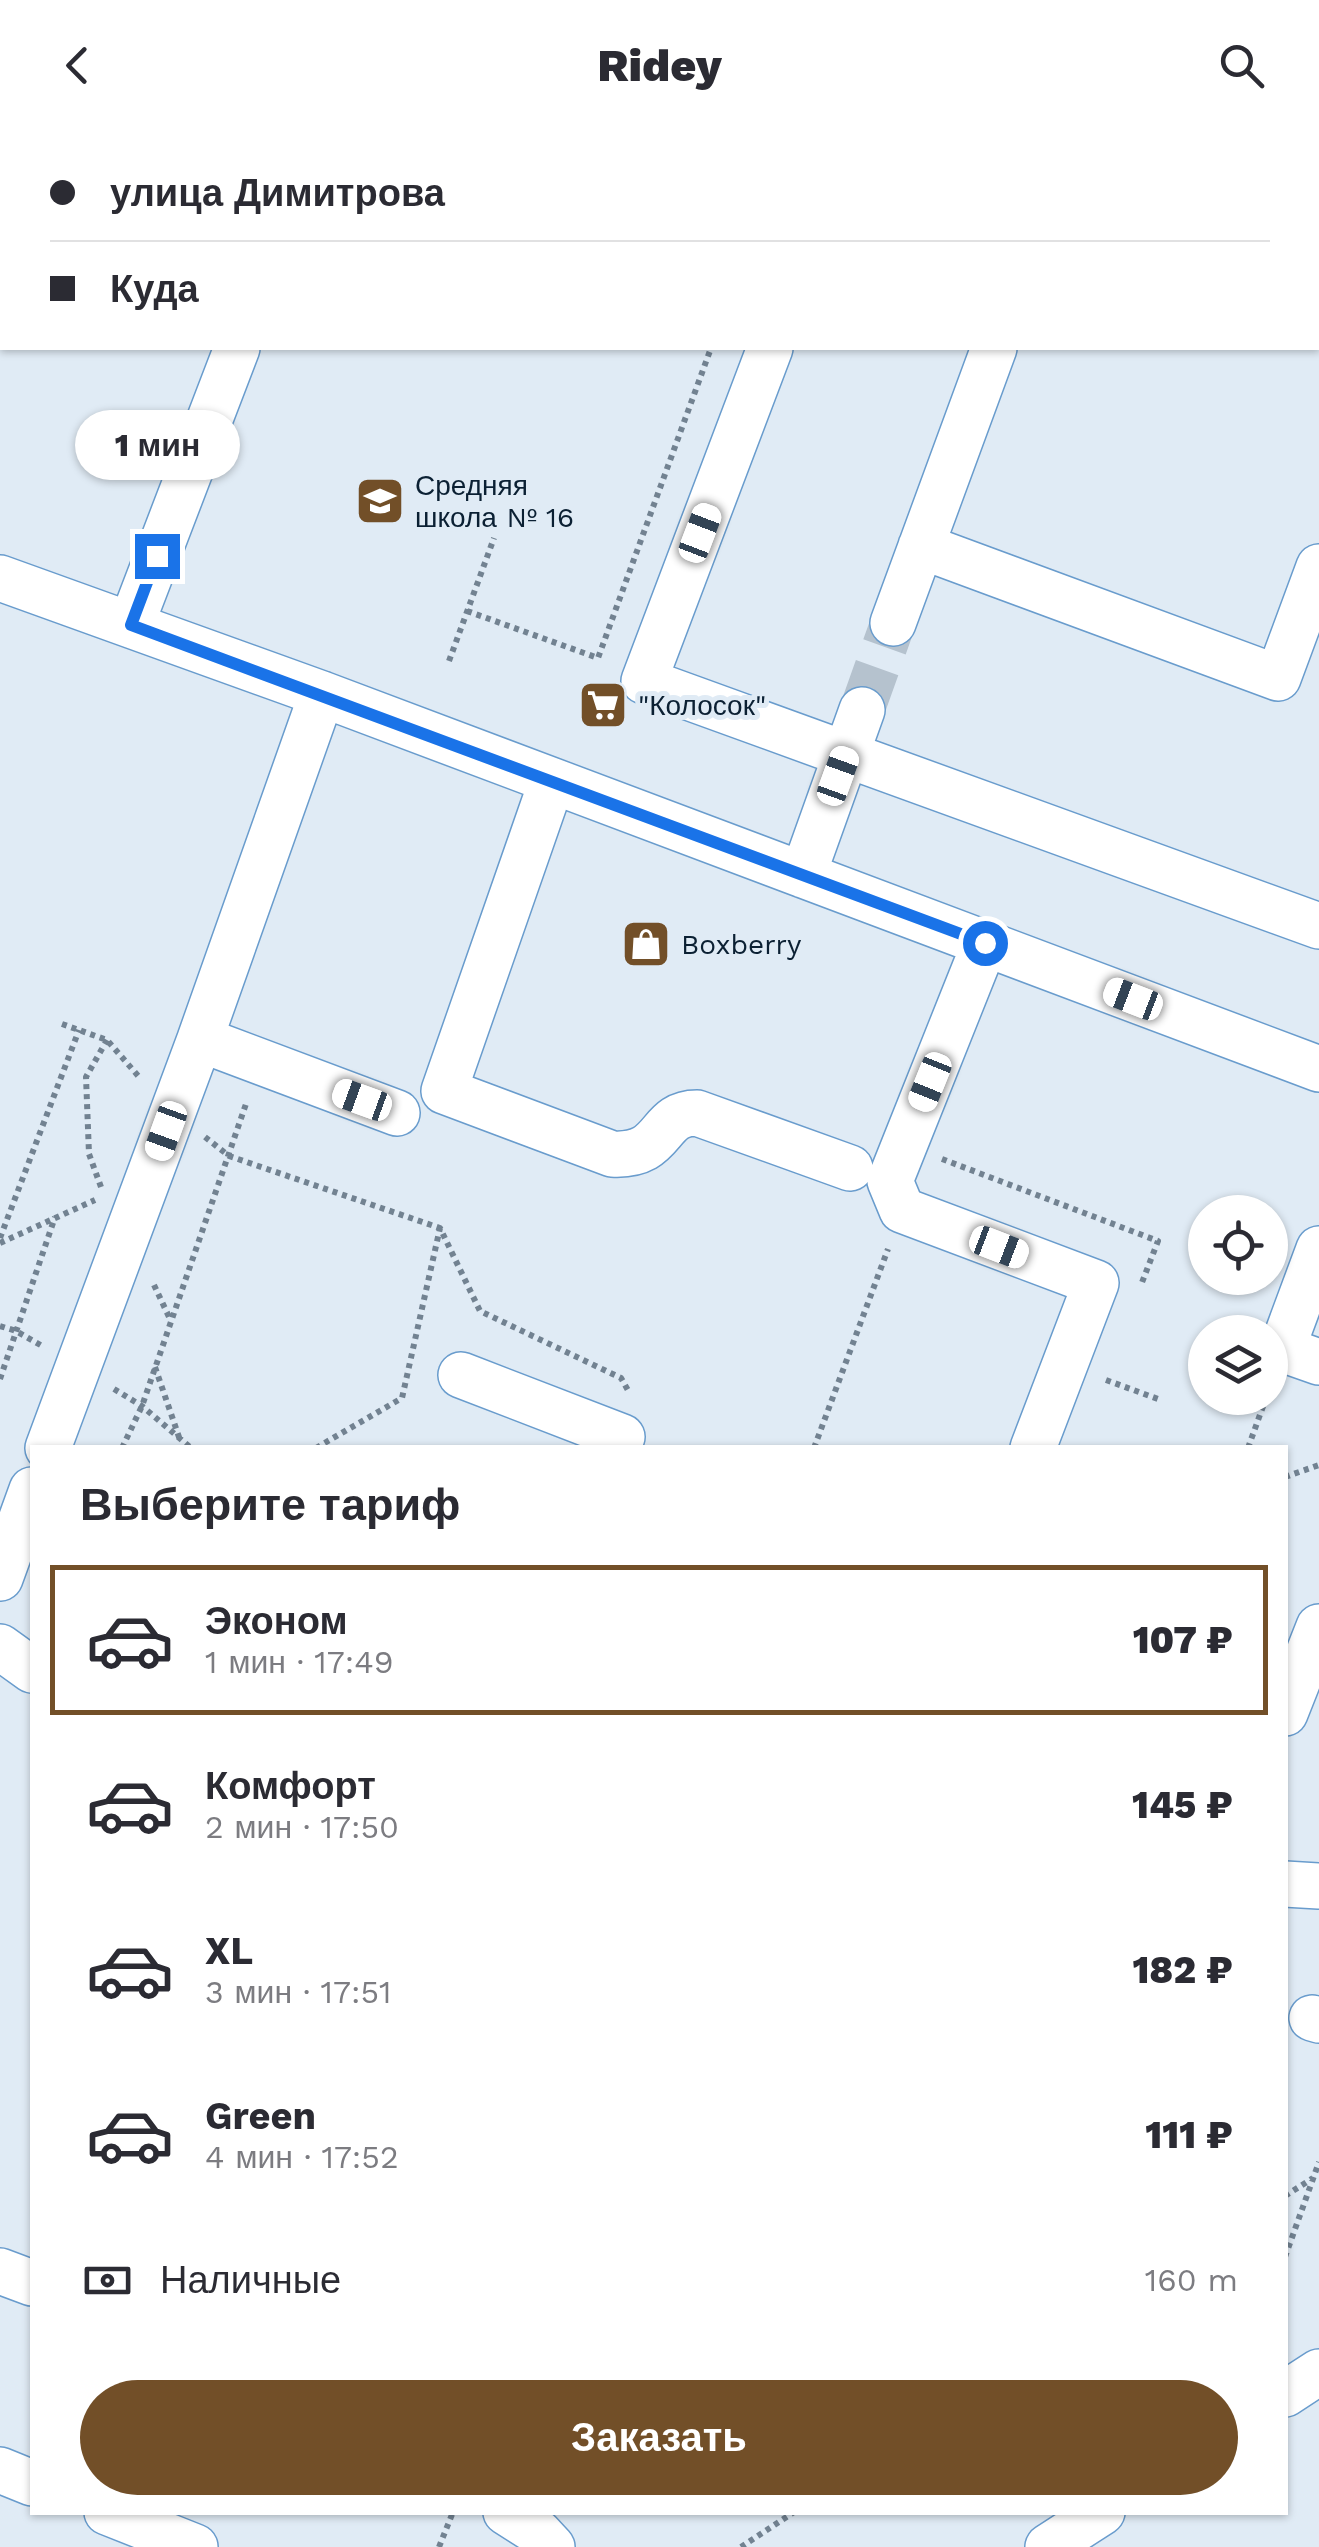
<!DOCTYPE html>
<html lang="ru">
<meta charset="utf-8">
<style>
body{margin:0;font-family:"Work Sans",sans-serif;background:#f7f7f7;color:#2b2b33;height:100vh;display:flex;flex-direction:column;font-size:38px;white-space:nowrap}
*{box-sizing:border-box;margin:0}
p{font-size:32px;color:#7c7c81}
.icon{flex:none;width:55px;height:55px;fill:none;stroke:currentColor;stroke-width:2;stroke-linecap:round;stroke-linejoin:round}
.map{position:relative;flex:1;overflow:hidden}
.sheet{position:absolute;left:30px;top:1315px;width:1258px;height:1070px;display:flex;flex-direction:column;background:#fff;border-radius:0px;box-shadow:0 2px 8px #0004}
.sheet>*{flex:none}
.banner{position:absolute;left:0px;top:0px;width:1320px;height:220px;box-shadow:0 2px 8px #0004;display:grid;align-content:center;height:220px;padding:0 50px;background:#fff}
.tools{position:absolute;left:1188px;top:1065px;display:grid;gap:20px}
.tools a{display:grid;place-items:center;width:100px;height:100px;border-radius:50%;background:#fff;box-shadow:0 2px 8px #0004;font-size:50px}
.end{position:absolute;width:45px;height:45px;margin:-22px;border:12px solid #1a73e8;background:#fff;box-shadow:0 0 0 5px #fff}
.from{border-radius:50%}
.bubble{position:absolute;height:70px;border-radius:35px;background:#fff;box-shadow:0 2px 8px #0004;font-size:32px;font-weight:800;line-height:70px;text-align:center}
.car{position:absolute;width:30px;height:60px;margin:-30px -15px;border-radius:12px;box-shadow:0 0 8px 2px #0007;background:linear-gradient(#fff 24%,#345 0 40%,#fff 0 76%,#345 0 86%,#fff 0)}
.banner b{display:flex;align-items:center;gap:35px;height:95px;font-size:38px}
.banner b+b{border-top:2px solid #e1e1e2}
.banner i{width:25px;height:25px;background:#2b2b33}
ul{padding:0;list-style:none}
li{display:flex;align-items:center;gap:30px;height:150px;margin:0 20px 15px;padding:0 30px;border:5px solid transparent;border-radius:0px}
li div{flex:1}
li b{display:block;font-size:38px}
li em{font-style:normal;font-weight:800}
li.on{border-color:#724f28}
li>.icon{width:90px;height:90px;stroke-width:1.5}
h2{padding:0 50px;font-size:45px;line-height:120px}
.pay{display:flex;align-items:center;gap:25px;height:110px;padding:0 50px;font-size:38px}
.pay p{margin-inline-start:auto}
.primary-button{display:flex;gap:20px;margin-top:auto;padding:20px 50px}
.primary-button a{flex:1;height:115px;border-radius:60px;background:#724f28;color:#fff;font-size:40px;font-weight:800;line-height:115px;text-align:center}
header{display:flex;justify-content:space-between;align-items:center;height:130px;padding:0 50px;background:#fff;font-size:45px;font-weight:800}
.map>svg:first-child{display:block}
</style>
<header><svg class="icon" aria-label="back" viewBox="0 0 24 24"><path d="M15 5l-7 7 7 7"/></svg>Ridey<svg class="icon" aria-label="search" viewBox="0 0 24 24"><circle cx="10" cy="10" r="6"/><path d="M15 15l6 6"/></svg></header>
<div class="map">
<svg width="1319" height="2417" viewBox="0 0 1319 2417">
<rect width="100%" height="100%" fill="#e0ebf5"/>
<!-- green -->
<path fill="#d9b7f9" d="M193,0h281l-275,2z
M986,0h333v111l-1,-109z"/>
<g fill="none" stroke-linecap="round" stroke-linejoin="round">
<!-- minor-tunnel -->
<path stroke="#b5c2ce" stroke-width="45" stroke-dasharray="45 22" stroke-linecap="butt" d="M862,580l31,-87"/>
<!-- minor casing -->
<g stroke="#699ccd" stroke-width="48">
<path id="minor" d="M1318,185l1,1
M770,218l-126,333 675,245
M921,416l357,132 41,-111
M0,448l322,116 997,375
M893,493l101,-275
M131,495l106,-277
M322,564l-122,345 197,74
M552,651l-108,310 168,63c56,3 43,-41 85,-41l153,55
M803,745l59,-165
M985,813l-95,238 12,29 194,73 -63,165
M1319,1119l-37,100 37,13
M461,1245l161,62
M48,1318l152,-409
M0,1448l32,-88
M0,1517l32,23
M1285,1583l34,-86
M1285,1754l34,2
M1312,1888l7,2
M0,2141l32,12
M1285,2264l34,-22
M0,2340l32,13
M107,2382l88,35
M506,2382l33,21 13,14
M1048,2417l54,-35"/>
</g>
<!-- path -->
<path stroke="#728291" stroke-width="6" stroke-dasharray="5 5" stroke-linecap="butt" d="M1264,0l1,2
M789,2l1,-2
M922,2l1,-2
M467,481l131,47 113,-310
M449,531l45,-123
M62,894l45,16 33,38
M205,1007l24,19 211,72 40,83 141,67 8,14
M942,1029l216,82 -17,44
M101,1057l-12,-33 -3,-77 21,-37
M0,1108l79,-208
M0,1113l95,-43
M154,1155l16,34
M0,1196l16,5 28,16
M155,1237l25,73
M0,1249l55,-162
M1106,1250l52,19
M114,1259l28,17 49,42
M122,1318l20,-42 105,-305
M316,1318l86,-50 38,-170
M814,1318l74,-199
M1248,1318l18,-50
M1285,1347l34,-12
M1285,2066l28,-18
M1285,2127l34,-95
M439,2417l14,-35
M741,2417l53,-35"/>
<!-- minor -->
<use href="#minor" stroke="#fff" stroke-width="45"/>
</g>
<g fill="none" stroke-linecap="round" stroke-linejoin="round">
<!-- route -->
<path stroke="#1a73e8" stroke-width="12" d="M157,426l-26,69 854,318"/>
</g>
<!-- icons -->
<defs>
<g id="school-square" transform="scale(2.5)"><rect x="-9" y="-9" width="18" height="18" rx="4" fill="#724f28" stroke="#e0ebf5"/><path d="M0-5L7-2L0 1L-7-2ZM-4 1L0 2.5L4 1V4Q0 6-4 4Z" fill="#fff"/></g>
<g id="supermarket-square" transform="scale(2.5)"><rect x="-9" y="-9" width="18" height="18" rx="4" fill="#724f28" stroke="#e0ebf5"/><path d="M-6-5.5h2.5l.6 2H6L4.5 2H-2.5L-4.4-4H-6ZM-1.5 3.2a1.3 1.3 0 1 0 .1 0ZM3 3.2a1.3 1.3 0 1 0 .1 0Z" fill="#fff"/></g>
<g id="shop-square" transform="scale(2.5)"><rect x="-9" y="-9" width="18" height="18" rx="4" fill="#724f28" stroke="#e0ebf5"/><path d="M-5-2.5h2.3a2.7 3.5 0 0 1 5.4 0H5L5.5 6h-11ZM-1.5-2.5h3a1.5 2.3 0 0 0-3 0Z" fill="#fff"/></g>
</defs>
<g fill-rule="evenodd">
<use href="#school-square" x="380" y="371"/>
<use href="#supermarket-square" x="603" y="575"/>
<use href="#shop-square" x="646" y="814"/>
</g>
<g text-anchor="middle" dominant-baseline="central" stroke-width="10" stroke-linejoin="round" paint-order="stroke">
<!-- poi labels -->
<g font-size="28" fill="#0b2033" stroke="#e0ebf5" text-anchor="start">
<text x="415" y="355">Средняя<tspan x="415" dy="32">школа № 16</tspan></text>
<text x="638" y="575">"Колосок"</text>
<text x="681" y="814">Boxberry</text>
</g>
</g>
</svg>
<div class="tools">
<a><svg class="icon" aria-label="locate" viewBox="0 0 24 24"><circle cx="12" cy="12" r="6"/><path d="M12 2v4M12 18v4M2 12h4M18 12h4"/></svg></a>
<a><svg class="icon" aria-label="layers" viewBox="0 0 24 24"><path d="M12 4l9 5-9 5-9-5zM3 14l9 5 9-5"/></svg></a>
</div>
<i class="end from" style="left:985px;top:813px"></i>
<i class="end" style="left:157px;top:426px"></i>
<div class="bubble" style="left:75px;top:280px;width:165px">1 мин</div>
<i class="car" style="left:700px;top:403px;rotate:21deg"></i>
<i class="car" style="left:838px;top:646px;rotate:20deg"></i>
<i class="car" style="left:1133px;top:869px;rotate:291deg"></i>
<i class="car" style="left:930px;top:952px;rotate:202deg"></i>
<i class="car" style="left:362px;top:970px;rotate:290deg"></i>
<i class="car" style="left:166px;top:1001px;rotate:200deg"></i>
<i class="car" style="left:999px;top:1117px;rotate:111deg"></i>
<div class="banner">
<b><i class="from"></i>улица Димитрова</b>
<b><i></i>Куда</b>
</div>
<section class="sheet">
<h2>Выберите тариф</h2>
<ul>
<li class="on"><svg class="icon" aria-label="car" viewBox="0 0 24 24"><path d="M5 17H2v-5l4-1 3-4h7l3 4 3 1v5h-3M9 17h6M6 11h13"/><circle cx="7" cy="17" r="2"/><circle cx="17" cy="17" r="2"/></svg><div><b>Эконом</b><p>1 мин · 17:49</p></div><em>107 ₽</em></li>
<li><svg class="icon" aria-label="car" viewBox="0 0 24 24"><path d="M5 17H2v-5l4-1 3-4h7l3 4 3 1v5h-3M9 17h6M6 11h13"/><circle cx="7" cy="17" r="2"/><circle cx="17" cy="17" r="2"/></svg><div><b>Комфорт</b><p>2 мин · 17:50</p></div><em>145 ₽</em></li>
<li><svg class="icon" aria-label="car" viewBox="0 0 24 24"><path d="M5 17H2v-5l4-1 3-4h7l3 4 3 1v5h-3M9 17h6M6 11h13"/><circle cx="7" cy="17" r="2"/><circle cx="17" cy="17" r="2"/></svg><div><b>XL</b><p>3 мин · 17:51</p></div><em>182 ₽</em></li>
<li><svg class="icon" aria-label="car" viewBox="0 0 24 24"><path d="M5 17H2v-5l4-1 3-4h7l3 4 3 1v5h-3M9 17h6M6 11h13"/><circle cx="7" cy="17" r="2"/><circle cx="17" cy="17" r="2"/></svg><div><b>Green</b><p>4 мин · 17:52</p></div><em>111 ₽</em></li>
</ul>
<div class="pay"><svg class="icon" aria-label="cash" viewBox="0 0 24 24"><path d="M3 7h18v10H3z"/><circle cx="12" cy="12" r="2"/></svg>Наличные<p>160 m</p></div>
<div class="primary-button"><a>Заказать</a></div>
</section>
</div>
